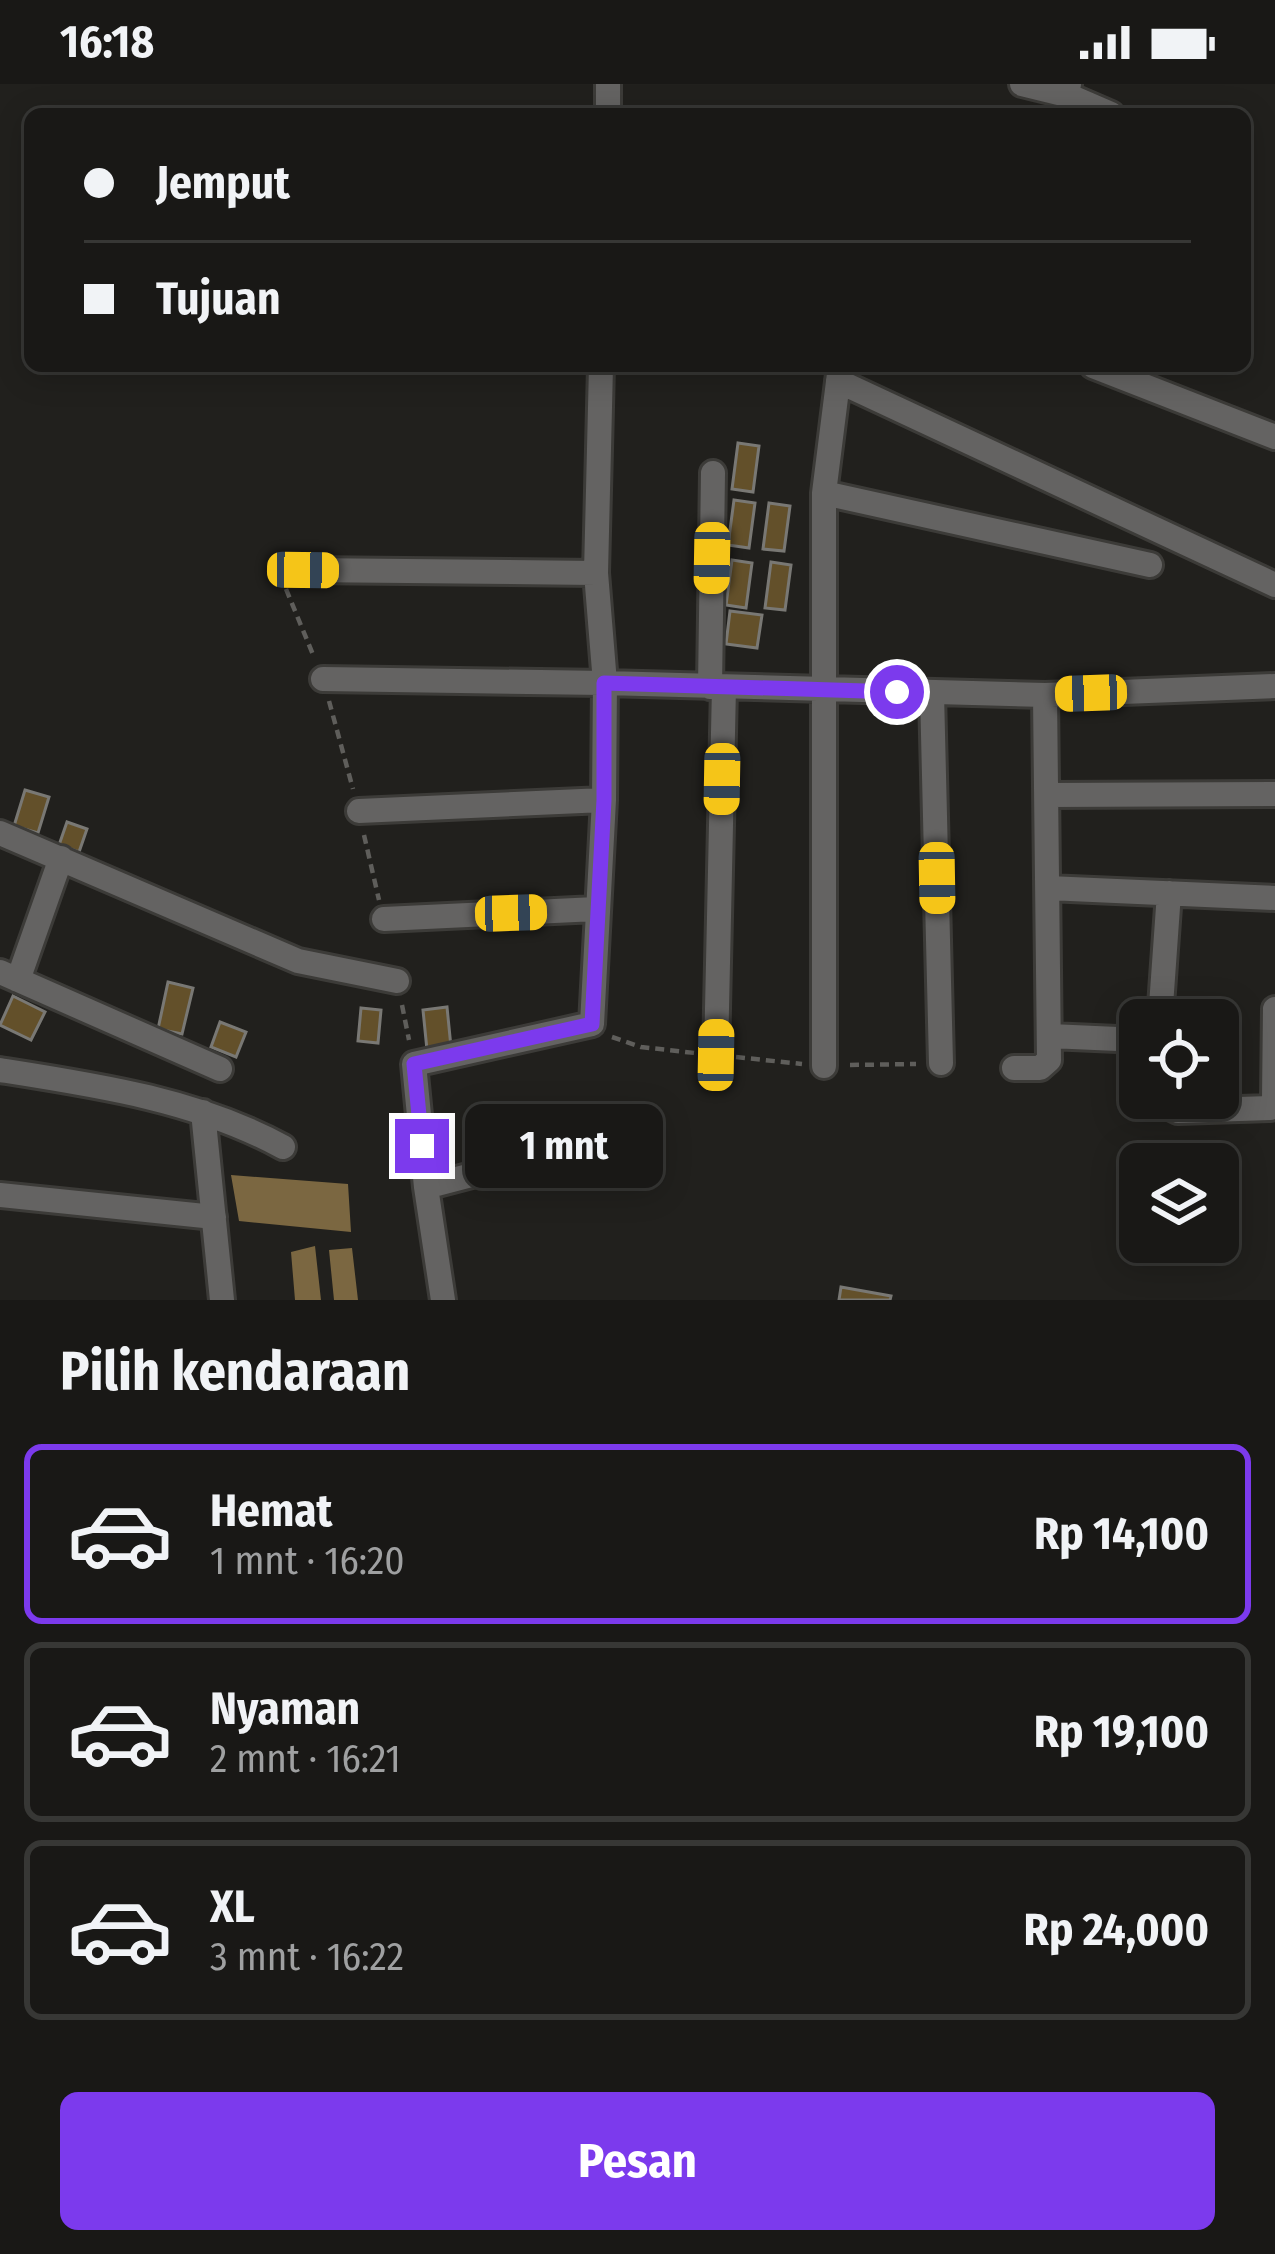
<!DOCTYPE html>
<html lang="id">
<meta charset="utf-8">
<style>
body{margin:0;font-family:"Fira Sans Condensed",sans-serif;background:#262523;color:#f1f3f6;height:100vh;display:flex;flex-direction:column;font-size:45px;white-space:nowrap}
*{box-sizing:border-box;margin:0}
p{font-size:39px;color:#9fa0a1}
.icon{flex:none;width:66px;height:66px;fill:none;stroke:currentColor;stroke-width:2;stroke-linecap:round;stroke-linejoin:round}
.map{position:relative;height:1216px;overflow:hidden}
.sheet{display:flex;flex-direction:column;background:#191816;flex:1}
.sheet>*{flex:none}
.hud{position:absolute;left:24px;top:24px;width:1227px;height:264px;border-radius:18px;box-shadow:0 6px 30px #0003,0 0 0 3px #373735;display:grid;align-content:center;height:264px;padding:0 60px;background:#191816}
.fabs{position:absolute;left:1119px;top:915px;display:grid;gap:24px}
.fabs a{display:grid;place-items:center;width:120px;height:120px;border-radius:18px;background:#191816;box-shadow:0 6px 30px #0003,0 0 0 3px #373735;font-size:60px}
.end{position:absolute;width:54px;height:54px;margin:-27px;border:15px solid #7c3aed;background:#fff;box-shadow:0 0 0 6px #fff}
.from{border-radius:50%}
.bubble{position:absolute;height:84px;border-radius:18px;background:#191816;box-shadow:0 6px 30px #0003,0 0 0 3px #373735;font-size:39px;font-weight:700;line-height:84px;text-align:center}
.car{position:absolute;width:36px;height:72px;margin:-36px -18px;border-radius:15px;box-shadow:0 0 9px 3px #0007;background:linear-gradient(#f5c518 24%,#345 0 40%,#f5c518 0 76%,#345 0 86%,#f5c518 0)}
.hud b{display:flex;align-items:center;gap:42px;height:114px;font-size:45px}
.hud b+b{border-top:3px solid #373735}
.hud i{width:30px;height:30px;background:#f1f3f6}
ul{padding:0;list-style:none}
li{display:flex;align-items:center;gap:36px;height:180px;margin:0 24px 18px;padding:0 36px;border:6px solid #373735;border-radius:18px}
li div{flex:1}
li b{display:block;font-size:45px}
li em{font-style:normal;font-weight:700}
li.active{border-color:#7c3aed}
li>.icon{width:108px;height:108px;stroke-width:1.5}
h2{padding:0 60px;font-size:54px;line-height:144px}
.button{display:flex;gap:24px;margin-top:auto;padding:24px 60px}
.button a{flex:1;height:138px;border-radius:18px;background:#7c3aed;color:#fff;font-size:48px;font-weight:700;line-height:138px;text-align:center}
.status{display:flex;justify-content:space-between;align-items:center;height:84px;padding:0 60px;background:#191816;direction:ltr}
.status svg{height:33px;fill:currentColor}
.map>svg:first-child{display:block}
</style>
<div class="status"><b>16:18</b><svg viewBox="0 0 49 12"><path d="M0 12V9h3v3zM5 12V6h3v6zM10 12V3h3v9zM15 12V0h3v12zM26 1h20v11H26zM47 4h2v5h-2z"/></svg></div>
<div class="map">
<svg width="1275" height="1216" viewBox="0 0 1275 1216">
<rect width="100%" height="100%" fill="#21201d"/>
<!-- water -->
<path fill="#7b6741" d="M231,1091l117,9 3,48 -112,-11z
M315,1162l6,54h-26l-4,-48z
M352,1164l6,52h-24l-5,-50z"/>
<!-- building -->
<path fill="#63502a" stroke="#797874" stroke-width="3" d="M738,359l21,3 -6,46 -21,-3z
M734,416l21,3 -6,45 -21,-3z
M769,419l21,3 -6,45 -21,-2z
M732,476l20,3 -6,45 -20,-3z
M771,478l20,3 -6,45 -20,-2z
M730,527l32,4 -5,33 -31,-4z
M25,706l24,7 -11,36 -24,-7z
M67,738l20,7 -8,23 -20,-7z
M168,898l25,6 -11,46 -24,-5z
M13,912l32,16 -14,28 -31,-15z
M447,923l4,40 -24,3 -4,-40z
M361,924l20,2 -3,33 -20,-2z
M220,938l26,10 -10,25 -25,-10z
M841,1203l50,9 -1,4h-51z"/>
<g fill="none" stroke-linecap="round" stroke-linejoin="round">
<!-- minor casing -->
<g stroke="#3c3b38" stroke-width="30">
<path id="minor" d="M1022,0l45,11
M1069,0l-2,11 44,19
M608,30v-30
M601,282l-5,207 9,110 440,12 230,-9
M1093,282l182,71
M838,297l437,204
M824,409l326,72
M303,486l293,3
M323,595l282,4 -1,117 -12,224 -178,40 12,123 17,113
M710,603l3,-214
M932,609l9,370
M1049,711l226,-1
M359,727l245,-11
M0,749l298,128 99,20
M1048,804l227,10
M384,835l212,-10
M0,888l220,97
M18,896l43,-122
M1160,936l9,-127
M1050,952l90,4
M716,971l8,-368
M824,982v-573l16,-127
M1014,984h26l9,-8 -4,-365
M0,986c96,15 197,30 283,77
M1166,1014l4,9 8,4 92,-3 4,-9 1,-90
M203,1028l19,188
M426,1103l137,-36
M0,1111l214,22"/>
</g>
<!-- path -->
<path stroke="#5f5e5b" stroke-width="4.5" stroke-dasharray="9 6" stroke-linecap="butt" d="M286,505l28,68
M329,617l24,88
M364,751l15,65
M402,921l7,35
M612,953l29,10 54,6
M736,973l66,7
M850,981l66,-1"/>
<!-- minor -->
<use href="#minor" stroke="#646362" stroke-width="24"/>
</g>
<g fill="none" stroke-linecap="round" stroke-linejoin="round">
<!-- route -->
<path stroke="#7c3aed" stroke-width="15" d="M422,1062l-8,-82 178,-40 12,-224v-117l293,9"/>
</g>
</svg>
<div class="fabs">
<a><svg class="icon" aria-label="locate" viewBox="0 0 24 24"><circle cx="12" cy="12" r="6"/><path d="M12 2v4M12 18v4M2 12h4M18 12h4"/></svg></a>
<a><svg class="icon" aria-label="layers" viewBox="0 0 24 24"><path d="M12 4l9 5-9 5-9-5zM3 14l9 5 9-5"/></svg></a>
</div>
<i class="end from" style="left:897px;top:608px"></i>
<i class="end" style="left:422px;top:1062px"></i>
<div class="bubble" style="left:465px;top:1020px;width:198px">1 mnt</div>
<i class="car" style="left:712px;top:474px;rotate:181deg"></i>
<i class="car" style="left:303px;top:486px;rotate:91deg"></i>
<i class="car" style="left:1091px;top:609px;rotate:268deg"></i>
<i class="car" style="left:722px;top:695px;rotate:181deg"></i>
<i class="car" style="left:937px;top:794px;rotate:179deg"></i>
<i class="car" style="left:511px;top:829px;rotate:88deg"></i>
<i class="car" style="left:716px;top:971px;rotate:1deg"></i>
<div class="hud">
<b><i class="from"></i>Jemput</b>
<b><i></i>Tujuan</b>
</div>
</div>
<section class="sheet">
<h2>Pilih kendaraan</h2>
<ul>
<li class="active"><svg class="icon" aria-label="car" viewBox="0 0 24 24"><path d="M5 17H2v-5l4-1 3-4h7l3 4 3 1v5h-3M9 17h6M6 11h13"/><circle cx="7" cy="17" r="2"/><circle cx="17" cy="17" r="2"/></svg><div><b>Hemat</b><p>1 mnt · 16:20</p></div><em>Rp 14,100</em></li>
<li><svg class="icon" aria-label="car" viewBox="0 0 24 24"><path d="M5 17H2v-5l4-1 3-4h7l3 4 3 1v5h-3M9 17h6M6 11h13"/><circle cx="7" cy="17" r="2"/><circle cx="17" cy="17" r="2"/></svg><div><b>Nyaman</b><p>2 mnt · 16:21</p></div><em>Rp 19,100</em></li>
<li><svg class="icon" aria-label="car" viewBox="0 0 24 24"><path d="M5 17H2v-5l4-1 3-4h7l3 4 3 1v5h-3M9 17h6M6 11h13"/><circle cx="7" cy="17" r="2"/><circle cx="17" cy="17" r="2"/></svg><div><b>XL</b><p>3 mnt · 16:22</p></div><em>Rp 24,000</em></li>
</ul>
<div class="button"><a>Pesan</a></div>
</section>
